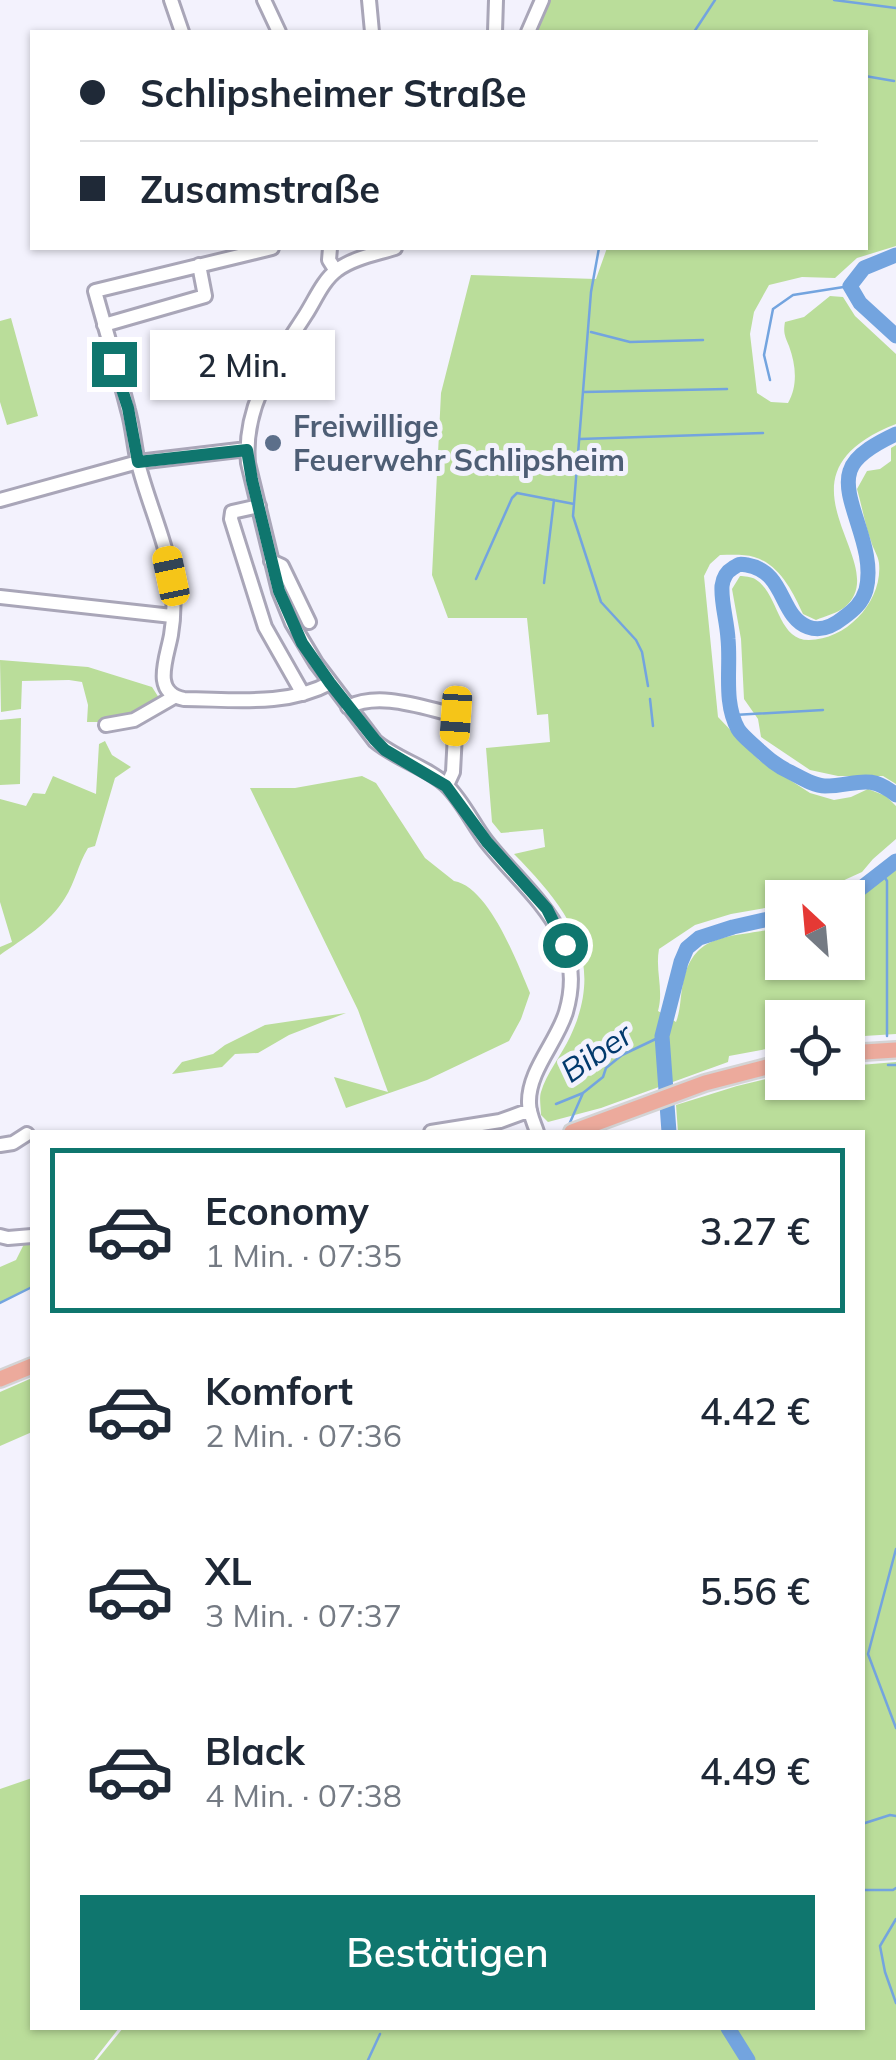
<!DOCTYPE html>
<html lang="de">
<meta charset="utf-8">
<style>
body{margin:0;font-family:Mulish,sans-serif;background:#f2f2f3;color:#1f2937;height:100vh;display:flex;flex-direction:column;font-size:38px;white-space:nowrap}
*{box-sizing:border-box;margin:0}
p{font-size:32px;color:#747a83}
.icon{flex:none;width:55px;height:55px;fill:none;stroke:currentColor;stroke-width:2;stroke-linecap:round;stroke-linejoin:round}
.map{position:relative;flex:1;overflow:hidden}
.side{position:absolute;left:30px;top:1130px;width:835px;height:900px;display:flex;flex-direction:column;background:#fff;border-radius:0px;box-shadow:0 2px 8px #0004}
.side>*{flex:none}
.banner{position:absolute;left:30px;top:30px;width:838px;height:220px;border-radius:0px;box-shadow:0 2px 8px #0004;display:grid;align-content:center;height:220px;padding:0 50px;background:#fff}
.needle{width:65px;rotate:334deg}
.fabs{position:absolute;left:765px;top:880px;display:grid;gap:20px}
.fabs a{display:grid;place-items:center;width:100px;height:100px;border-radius:0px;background:#fff;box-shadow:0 2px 8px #0004;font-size:50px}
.end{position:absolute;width:45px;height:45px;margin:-22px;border:12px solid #0f766e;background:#fff;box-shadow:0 0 0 5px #fff}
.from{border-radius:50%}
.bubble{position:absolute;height:70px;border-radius:0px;background:#fff;box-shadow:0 2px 8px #0004;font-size:32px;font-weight:600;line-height:70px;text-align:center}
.car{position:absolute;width:30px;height:60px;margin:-30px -15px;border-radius:12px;box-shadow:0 0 8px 2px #0007;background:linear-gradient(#f5c518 24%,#345 0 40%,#f5c518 0 76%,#345 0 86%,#f5c518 0)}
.banner b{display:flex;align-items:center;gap:35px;height:95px;font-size:38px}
.banner b+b{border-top:2px solid #e0e1e3}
.banner i{width:25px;height:25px;background:#1f2937}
ul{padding:18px 0 0;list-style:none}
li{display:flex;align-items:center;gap:30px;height:165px;margin:0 20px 15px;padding:0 30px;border:5px solid transparent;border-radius:0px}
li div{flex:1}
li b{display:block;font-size:38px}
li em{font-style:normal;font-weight:600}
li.active{border-color:#0f766e}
li>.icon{width:90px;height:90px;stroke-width:1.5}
.action{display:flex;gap:20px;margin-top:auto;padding:20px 50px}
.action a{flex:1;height:115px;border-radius:0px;background:#0f766e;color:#fff;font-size:40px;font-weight:600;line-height:115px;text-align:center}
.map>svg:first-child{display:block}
</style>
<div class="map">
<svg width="896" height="2060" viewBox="0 0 896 2060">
<rect width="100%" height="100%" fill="#f3f2fd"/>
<!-- green -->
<path fill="#badd9a" d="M549,0h347v246l-39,12 -22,20 -33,-1 -33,8 -15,27 -4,22 7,59 14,9 17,1c10,-17 8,-38 1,-57 -4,-10 -6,-13 -4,-24l19,-5 26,-21 13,1 12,19 41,38v70c-135,53 0,139 -51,183 -7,6 -20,9 -29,13l-13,-6c-10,-22 -24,-50 -49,-57 -10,-3 -23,-2 -34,-2l-10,9 -6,12 14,141 41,43 51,33 24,7 17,-3 17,-8 18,7 10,10v33l-23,20 -11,13 -55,25 -25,1v7l-51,9 -36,11 -36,24c-4,22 5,40 -1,62l18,11c5,-13 4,-25 7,-39 10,-49 43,-45 84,-53l5,4 10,-8v36h66v-61l48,-31v164l-48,3v-19h-66v28l-53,10 -1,6 -127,46 -53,14 -7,-7c0,-7 -2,-17 0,-23 5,-18 21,-38 29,-55 37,-78 -3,-129 -56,-183l31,-7 -2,-18 -42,4 -9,-11 -6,-74 64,-6 -2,-28 -11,1 -10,-97h-79l-16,-43 9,-182 30,-118 125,4 11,-31h258v-216h-331z
M11,318l27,98 -31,9 -7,-23v-81z
M896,445v339l-13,-8h-45l-28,-6 -49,-33 -3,-18 -14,-20 -3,-60 -9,-50 8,-13c4,0 12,1 15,3 24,14 22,61 54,61 38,0 74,-39 70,-77 -1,-8 -6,-14 -8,-22 -6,-16 -9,-35 -14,-52l10,-18 13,-2 11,-8v-13z
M0,660l88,7 64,20 9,14 -48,21h-26l1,-17 -6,-23 -13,-2 -47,1 -1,28 -20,3z
M21,718l-1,66 -20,1v-65z
M105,741l7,14 19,12 -16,11 -20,68 -7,2c-10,16 -13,35 -23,50 -16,26 -41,40 -65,57v-8l12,-5 -12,-40v-103l26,7 7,-13 12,1 8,-18 43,18 3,-50z
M362,776l14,7 49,75 29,23c35,6 63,81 76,112l-9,26 -12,22 -82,39 -81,28 -12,-31 54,15 -30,-82 -108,-222h45z
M346,1013l-57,22 -31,18 -23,1 -13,13 -50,7 10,-12 31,-8 12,-9 40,-20z
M896,1062v998h-799l26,-32h739v-896h-184l-2,-27 61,-19 45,-11v7h66v-16z
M32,1243v44l-32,16v-36l16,-7 8,-16z
M32,1378v54l-32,14v-54z
M32,1778v250h87l-25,32h-94v-271z"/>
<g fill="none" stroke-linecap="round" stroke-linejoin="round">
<!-- stream -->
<path stroke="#73a4df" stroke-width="2.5" d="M834,0l62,8
M694,32l21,-32
M865,76l29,5
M599,248l-8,44 -18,224 28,86 35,38 6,12 6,34
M591,332l39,10 73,-2
M770,380l-6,-25 9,-46 20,-14 57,-9
M584,392l143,-3
M580,439l183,-6
M476,579l36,-81 5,-5 57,11
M544,583l10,-83
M650,699l3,27
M734,715l89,-5
M882,873l5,8v155
M888,1065h8
M556,1104l27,-11 20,-16 3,-9 16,-13 40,-19
M568,1127l15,-34
M0,1303l32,-16
M896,1549l-28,105 28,74
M862,1824l28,-9 6,1
M862,1890h31l3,-2
M896,1919l-16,27 5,26 11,31
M368,2060l12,-26"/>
<!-- river -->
<path stroke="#73a4df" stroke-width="15" d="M896,255l-32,13 -14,18 10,17 36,33
M896,434c-15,7 -41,20 -46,37 -10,29 27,76 16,119 -4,13 -12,20 -23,28 -10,8 -22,14 -35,9 -29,-11 -22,-55 -61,-62 -8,-1 -6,-2 -14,3 -7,4 -10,10 -11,18 -1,17 5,35 6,53 3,29 -5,63 10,90 4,7 15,15 21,21 10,9 18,16 31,22 10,5 24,14 35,14 31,0 43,-14 71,9
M832,898l28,-9 36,-28
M669,1132l-7,-96 19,-74 6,-14 12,-10 34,-11 49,-11
M728,2028l20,32"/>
<!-- minor casing -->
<g stroke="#a9a6b8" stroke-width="18">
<path id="minor" d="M171,0l11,32
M264,0l15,32
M369,0l3,32
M495,32l1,-32
M528,32l14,-32
M272,248l-177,43c11,40 23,79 33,119 5,17 6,35 10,53 10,40 28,77 34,118 2,17 2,37 -1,54 -4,23 -20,58 13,64 48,0 102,8 146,-16
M330,248l-1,12 7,11
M395,248c-19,6 -42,10 -58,22 -14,10 -22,30 -31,44 -30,47 -63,90 -58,149l31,128 13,32 24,40 59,78c21,18 54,27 71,44 16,15 27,39 40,56 42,54 103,92 80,171 -9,30 -38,59 -37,91 0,10 5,20 8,29
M104,325l101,-29 -6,-31
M0,500l138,-38 109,-13
M259,506l-27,6 -1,7 34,108 38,67
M271,561l11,5 27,56
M0,597l172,19
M348,707c32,-16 75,1 108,8l-3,57 -6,13
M106,725l28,-5 40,-23
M431,1132l69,-11 30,-11
M0,1145l13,-2 14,-9
M0,1236l8,2 24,-2"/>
</g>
<!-- major casing -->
<g stroke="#d4d4d5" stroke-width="20">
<path id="major" d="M848,1053l48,-3
M572,1132l133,-49 77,-20
M0,1379l32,-13"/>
</g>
<!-- minor -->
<use href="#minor" stroke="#fff" stroke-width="12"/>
<!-- major -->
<use href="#major" stroke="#ecaa9c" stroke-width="15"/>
</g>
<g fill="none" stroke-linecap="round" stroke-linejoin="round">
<!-- route -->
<path stroke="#0f766e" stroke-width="12" d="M114,364l14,44 10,54 109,-12 5,30 27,111 23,52 28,40 45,57 10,10 61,36 41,56 60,67 18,36"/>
</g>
<!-- markers -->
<circle fill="#5c6f8a" stroke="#f3f2fd" stroke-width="4" cx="273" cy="443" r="10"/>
<g text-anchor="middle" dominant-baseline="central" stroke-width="10" stroke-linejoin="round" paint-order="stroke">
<!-- service labels -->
<g font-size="30" font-weight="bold" fill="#4e5e75" stroke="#f3f2fd" text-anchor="start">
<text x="293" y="426">Freiwillige<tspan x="293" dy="34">Feuerwehr Schlipsheim</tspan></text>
</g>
<!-- water labels -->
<g font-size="32" font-style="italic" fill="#02396d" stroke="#f3f2fd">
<text transform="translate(596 1052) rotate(-34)">Biber</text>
</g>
</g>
</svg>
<div class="fabs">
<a><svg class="needle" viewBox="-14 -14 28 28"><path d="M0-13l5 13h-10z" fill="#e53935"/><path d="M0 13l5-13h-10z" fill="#747a83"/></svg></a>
<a><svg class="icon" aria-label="locate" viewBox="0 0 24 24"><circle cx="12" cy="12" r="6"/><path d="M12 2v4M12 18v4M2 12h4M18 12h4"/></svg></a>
</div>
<i class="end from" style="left:565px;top:945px"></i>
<i class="end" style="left:114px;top:364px"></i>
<div class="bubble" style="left:150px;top:330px;width:185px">2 Min.</div>
<i class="car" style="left:171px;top:576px;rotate:348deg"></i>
<i class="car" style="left:456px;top:716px;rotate:184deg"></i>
<div class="banner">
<b><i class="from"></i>Schlipsheimer Straße</b>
<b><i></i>Zusamstraße</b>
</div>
<section class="side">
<ul>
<li class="active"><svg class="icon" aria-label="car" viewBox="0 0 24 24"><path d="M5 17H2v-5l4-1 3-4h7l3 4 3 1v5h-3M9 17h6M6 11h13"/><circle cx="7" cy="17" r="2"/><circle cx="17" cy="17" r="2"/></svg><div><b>Economy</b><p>1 Min. · 07:35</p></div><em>3.27 €</em></li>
<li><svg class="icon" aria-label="car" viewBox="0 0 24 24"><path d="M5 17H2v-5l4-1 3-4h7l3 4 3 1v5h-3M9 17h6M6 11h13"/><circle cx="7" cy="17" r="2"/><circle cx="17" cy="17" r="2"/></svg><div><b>Komfort</b><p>2 Min. · 07:36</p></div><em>4.42 €</em></li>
<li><svg class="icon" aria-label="car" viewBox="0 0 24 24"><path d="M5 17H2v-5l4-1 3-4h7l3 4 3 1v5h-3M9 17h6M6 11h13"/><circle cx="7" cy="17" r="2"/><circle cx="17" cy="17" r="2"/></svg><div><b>XL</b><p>3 Min. · 07:37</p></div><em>5.56 €</em></li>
<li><svg class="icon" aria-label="car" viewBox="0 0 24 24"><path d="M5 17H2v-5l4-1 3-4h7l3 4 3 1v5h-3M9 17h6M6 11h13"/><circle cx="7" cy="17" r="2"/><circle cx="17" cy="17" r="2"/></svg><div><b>Black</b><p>4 Min. · 07:38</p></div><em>4.49 €</em></li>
</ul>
<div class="action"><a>Bestätigen</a></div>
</section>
</div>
